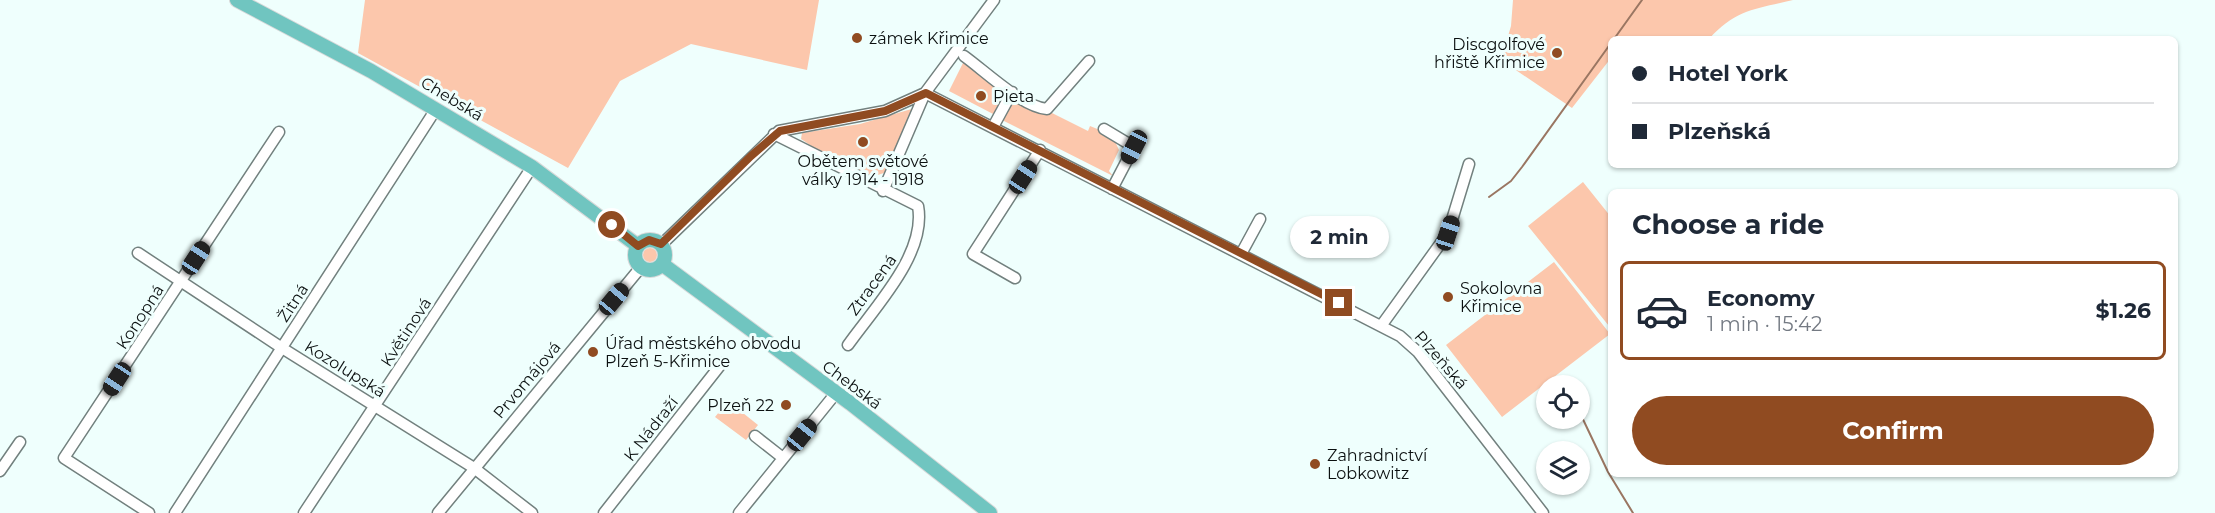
<!DOCTYPE html>
<meta charset="utf-8">
<style>
body{margin:0;font-family:Montserrat,sans-serif;background:#f2f2f3;color:#1f2937;height:100vh;display:flex;flex-direction:column;font-size:22px;white-space:nowrap}
*{box-sizing:border-box;margin:0}
p{font-size:20px;color:#747a83}
.icon{flex:none;width:33px;height:33px;fill:none;stroke:currentColor;stroke-width:2;stroke-linecap:round;stroke-linejoin:round}
.map{position:relative;flex:1;overflow:hidden}
.details{position:absolute;left:1608px;top:189px;width:570px;height:288px;display:flex;flex-direction:column;background:#fff;border-radius:9px;box-shadow:0 2px 4px #0004}
.details>*{flex:none}
.hud{position:absolute;left:1608px;top:36px;width:570px;height:132px;border-radius:9px;box-shadow:0 2px 4px #0004;display:grid;align-content:center;height:132px;padding:0 24px;background:#fff}
.fabs{position:absolute;left:1536px;top:375px;display:grid;gap:12px}
.fabs a{display:grid;place-items:center;width:54px;height:54px;border-radius:50%;background:#fff;box-shadow:0 2px 4px #0004;font-size:30px}
.end{position:absolute;width:27px;height:27px;margin:-14px;border:8px solid #904b21;background:#fff;box-shadow:0 0 0 3px #fff}
.from{border-radius:50%}
.bubble{position:absolute;height:42px;border-radius:21px;background:#fff;box-shadow:0 2px 4px #0004;font-size:20px;font-weight:700;line-height:42px;text-align:center}
.car{position:absolute;width:18px;height:36px;margin:-18px -9px;border-radius:8px;box-shadow:0 0 4px 2px #0007;background:linear-gradient(#222 24%,#8ab4d8 0 40%,#222 0 76%,#8ab4d8 0 86%,#222 0)}
.hud b{display:flex;align-items:center;gap:21px;height:57px;font-size:22px}
.hud b+b{border-top:2px solid #e0e1e3}
.hud i{width:15px;height:15px;background:#1f2937}
ul{padding:0;list-style:none}
li{display:flex;align-items:center;gap:18px;height:99px;margin:0 12px 9px;padding:0 12px;border:3px solid transparent;border-radius:9px}
li div{flex:1}
li b{display:block;font-size:22px}
li em{font-style:normal;font-weight:700}
li.selected{border-color:#904b21}
li>.icon{width:54px;height:54px;stroke-width:1.5}
h2{padding:0 24px;font-size:27px;line-height:72px}
.cta{display:flex;gap:12px;margin-top:auto;padding:12px 24px}
.cta a{flex:1;height:69px;border-radius:36px;background:#904b21;color:#fff;font-size:24px;font-weight:700;line-height:69px;text-align:center}
.map>svg:first-child{display:block}
</style>
<div class="map">
<svg width="2215" height="513" viewBox="0 0 2215 513">
<rect width="100%" height="100%" fill="#effffd"/>
<!-- green -->
<path fill="#fcc7ac" d="M365,0h454l-12,70 -116,-26 -71,37 -52,87 -210,-115z
M1513,0h280c-37,9 -57,9 -84,39h-98v19l-39,50 -71,-48 10,-34z
M965,59l42,34 -12,22 -46,-24z
M1014,99l36,13 38,19 2,-5 22,9 7,15 -10,21 4,5 -111,-56z
M915,108l-26,61c-21,21 -68,-17 -88,-30l1,-6 58,-9z
M1583,182l28,35 -2,109 -81,-100z
M643 255a7 7 0 1 1 14 0a7 7 0 1 1-14 0Z
M1554,262l56,72 -108,83 -56,-72z
M728,401l30,24 -12,15 -31,-23z"/>
<g fill="none" stroke-linecap="round" stroke-linejoin="round">
<!-- stream -->
<path stroke="#9a7662" stroke-width="2" d="M1614,39l28,-39
M1489,197l22,-16 11,-14 89,-124
M1580,413l28,59 25,41"/>
<!-- minor casing -->
<g stroke="#72807e" stroke-width="13">
<path id="minor" d="M964,56c21,15 58,51 83,53l42,-48
M925,93l475,243 18,16 125,161
M993,127l19,-35
M1104,129l30,18 -22,42
M774,134l144,72c9,48 -44,102 -70,139
M883,191l42,-98 69,-93
M661,245l118,-114 106,-20 40,-18
M138,253l144,95 192,120 58,45
M1241,254l19,-35
M1015,278l-42,-24 67,-104
M1381,326l67,-93 21,-69
M755,436l28,22
M0,471l20,-29
M149,513l-85,-55 215,-326
M175,513l261,-404
M304,513l228,-346
M438,513l203,-246
M604,513l118,-150
M739,513l97,-120"/>
</g>
<!-- major casing -->
<g stroke="#d8d9d9" stroke-width="16">
<path id="major" d="M237,0l134,71 161,96 106,79
M635 255a15 15 0 1 1 30 0a15 15 0 1 1-30 0Z
M662,264l188,139 140,110"/>
</g>
<!-- minor -->
<use href="#minor" stroke="#fff" stroke-width="10"/>
<!-- major -->
<use href="#major" stroke="#70c5c0" stroke-width="14"/>
</g>
<g fill="none" stroke-linecap="round" stroke-linejoin="round">
<!-- route -->
<path stroke="#904b21" stroke-width="8" d="M612,225l26,21 11,-6 12,4 90,-88 29,-25 105,-20 41,-18 413,210"/>
</g>
<!-- markers -->
<g fill="#904b21" stroke="#effffd" stroke-width="2">
<circle cx="857" cy="38" r="6"/>
<circle cx="1557" cy="53" r="6"/>
<circle cx="981" cy="96" r="6"/>
<circle cx="863" cy="142" r="6"/>
<circle cx="1448" cy="297" r="6"/>
<circle cx="593" cy="352" r="6"/>
<circle cx="786" cy="405" r="6"/>
<circle cx="1315" cy="464" r="6"/>
</g>
<g text-anchor="middle" dominant-baseline="central" stroke-width="6" stroke-linejoin="round" paint-order="stroke">
<!-- poi labels -->
<g font-size="16" fill="#0b1010" stroke="#effffd" text-anchor="start">
<text x="869" y="38">zámek Křimice</text>
<text x="1545" y="44" text-anchor="end">Discgolfové<tspan x="1545" dy="18">hřiště Křimice</tspan></text>
<text x="993" y="96">Pieta</text>
<text x="863" y="161" text-anchor="middle">Obětem světové<tspan x="863" dy="18">války 1914 - 1918</tspan></text>
<text x="1460" y="288">Sokolovna<tspan x="1460" dy="18">Křimice</tspan></text>
<text x="605" y="343">Úřad městského obvodu<tspan x="605" dy="18">Plzeň 5-Křimice</tspan></text>
<text x="774" y="405" text-anchor="end">Plzeň 22</text>
<text x="1327" y="455">Zahradnictví<tspan x="1327" dy="18">Lobkowitz</tspan></text>
</g>
<!-- street labels -->
<g font-size="16" fill="#0b1010" stroke="#effffd">
<text transform="translate(452 99) rotate(31)">Chebská</text>
<text transform="translate(872 285) rotate(-54)">Ztracená</text>
<text transform="translate(293 303) rotate(-57)">Žitná</text>
<text transform="translate(140 317) rotate(-57)">Konopná</text>
<text transform="translate(406 332) rotate(-57)">Květinová</text>
<text transform="translate(1441 360) rotate(49)">Plzeňská</text>
<text transform="translate(345 369) rotate(32)">Kozolupská</text>
<text transform="translate(527 380) rotate(-50)">Prvomájová</text>
<text transform="translate(852 385) rotate(37)">Chebská</text>
<text transform="translate(651 429) rotate(-52)">K Nádraží</text>
</g>
</g>
</svg>
<div class="fabs">
<a><svg class="icon" aria-label="locate" viewBox="0 0 24 24"><circle cx="12" cy="12" r="6"/><path d="M12 2v4M12 18v4M2 12h4M18 12h4"/></svg></a>
<a><svg class="icon" aria-label="layers" viewBox="0 0 24 24"><path d="M12 4l9 5-9 5-9-5zM3 14l9 5 9-5"/></svg></a>
</div>
<i class="end from" style="left:612px;top:225px"></i>
<i class="end" style="left:1339px;top:303px"></i>
<div class="bubble" style="left:1290px;top:216px;width:99px">2 min</div>
<i class="car" style="left:1134px;top:147px;rotate:207deg"></i>
<i class="car" style="left:1023px;top:177px;rotate:33deg"></i>
<i class="car" style="left:1448px;top:233px;rotate:18deg"></i>
<i class="car" style="left:196px;top:258px;rotate:33deg"></i>
<i class="car" style="left:614px;top:299px;rotate:40deg"></i>
<i class="car" style="left:117px;top:379px;rotate:213deg"></i>
<i class="car" style="left:802px;top:435px;rotate:39deg"></i>
<div class="hud">
<b><i class="from"></i>Hotel York</b>
<b><i></i>Plzeňská</b>
</div>
<section class="details">
<h2>Choose a ride</h2>
<ul>
<li class="selected"><svg class="icon" aria-label="car" viewBox="0 0 24 24"><path d="M5 17H2v-5l4-1 3-4h7l3 4 3 1v5h-3M9 17h6M6 11h13"/><circle cx="7" cy="17" r="2"/><circle cx="17" cy="17" r="2"/></svg><div><b>Economy</b><p>1 min · 15:42</p></div><em>$1.26</em></li>
</ul>
<div class="cta"><a>Confirm</a></div>
</section>
</div>
